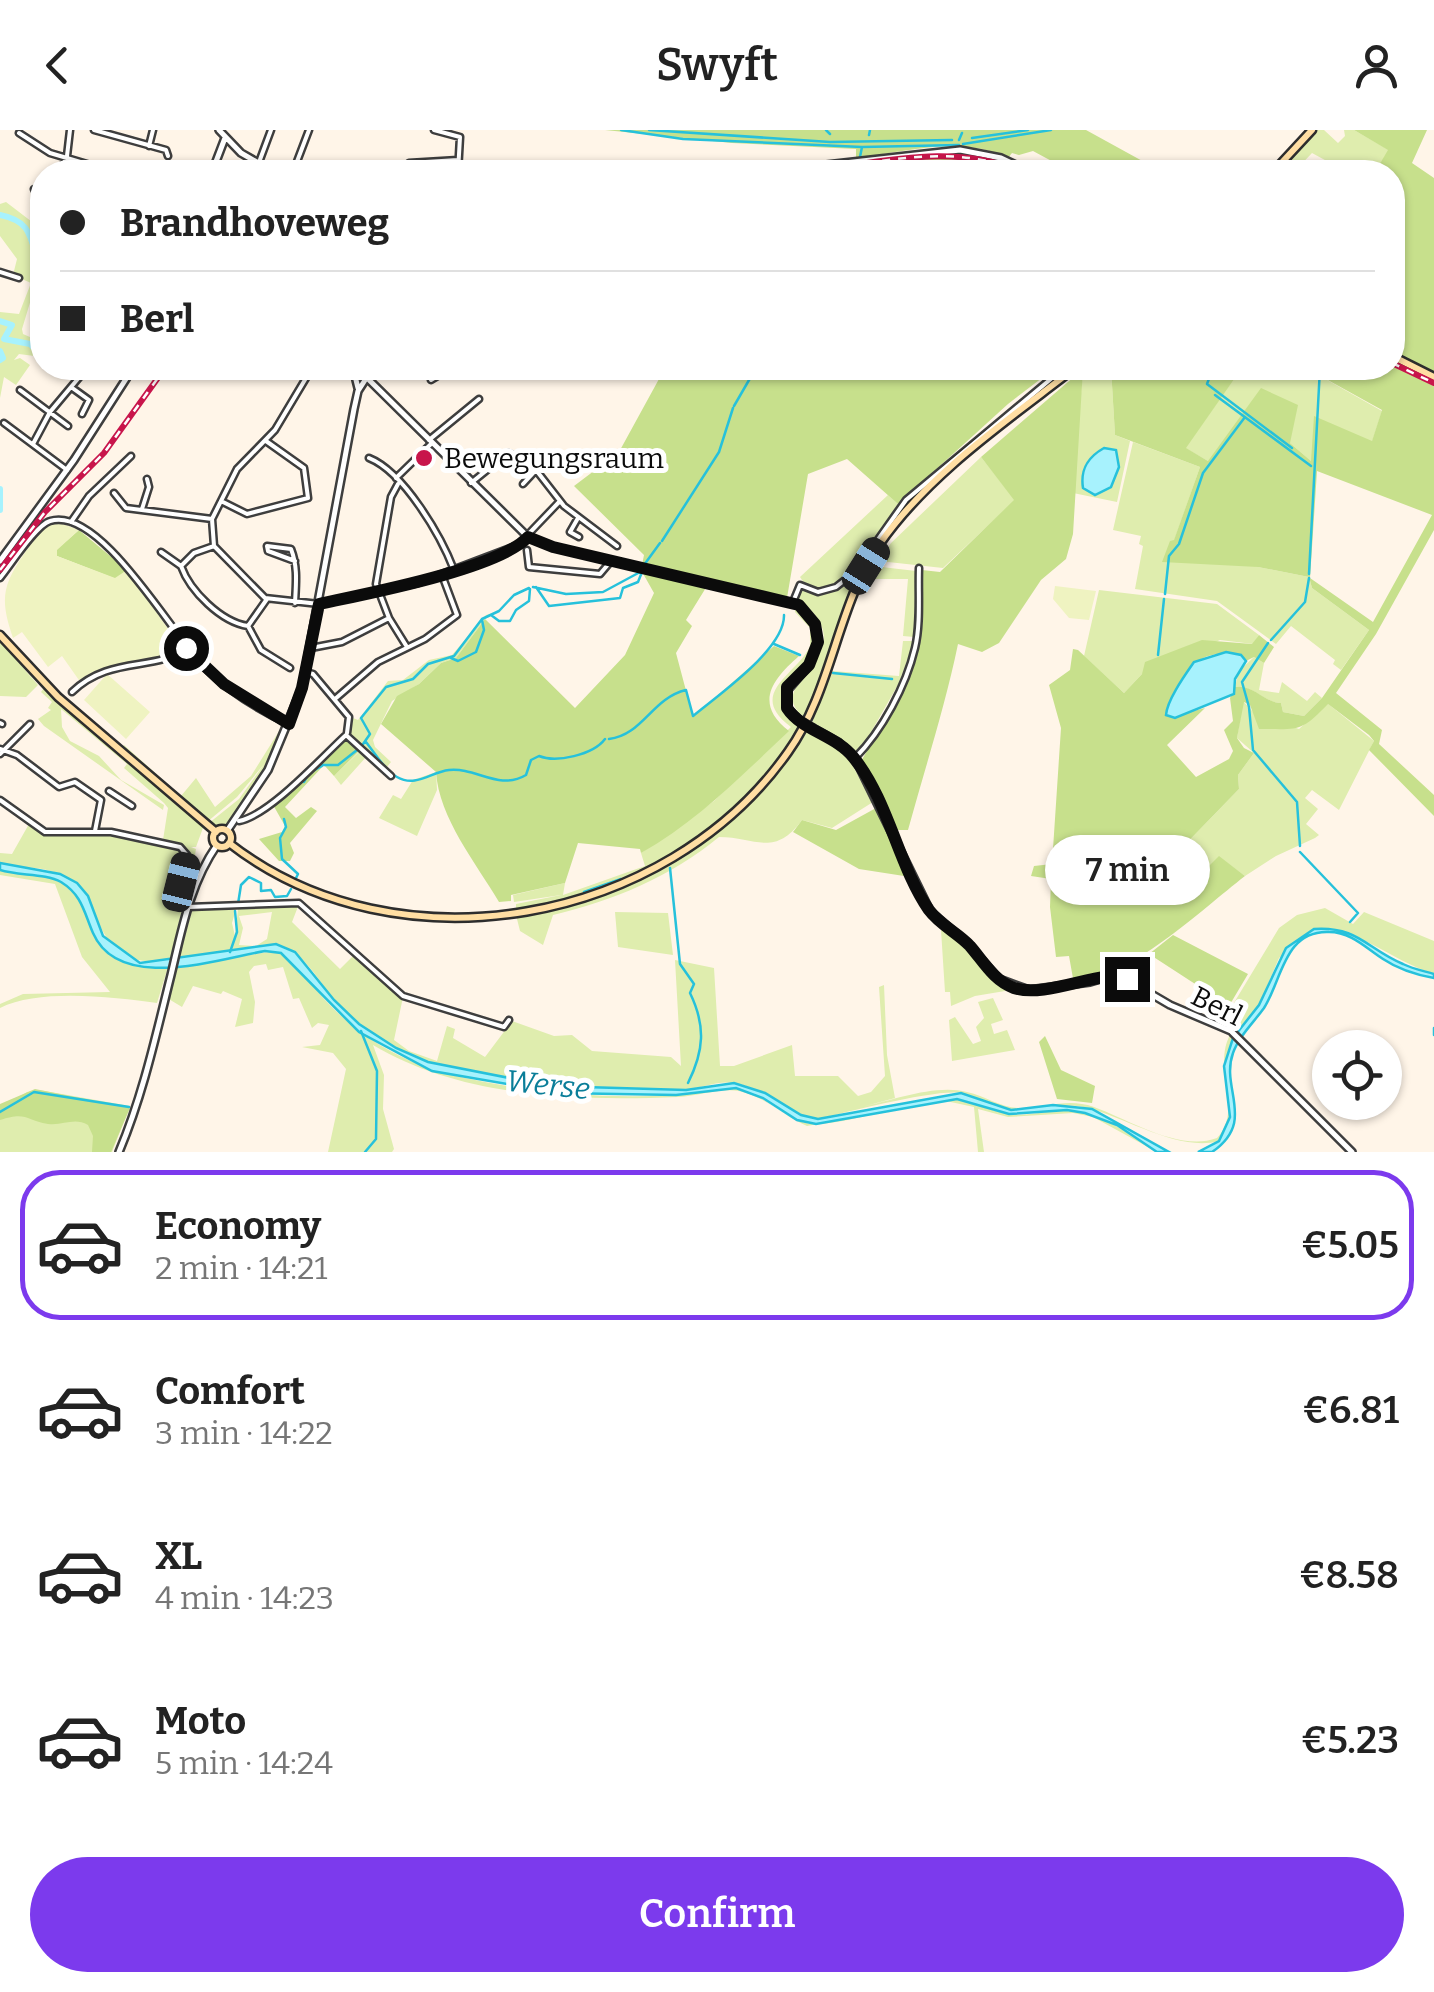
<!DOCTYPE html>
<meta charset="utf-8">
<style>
body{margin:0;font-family:Bitter,serif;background:#f6f6f6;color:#222;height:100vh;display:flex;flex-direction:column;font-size:38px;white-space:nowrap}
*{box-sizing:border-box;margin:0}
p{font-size:32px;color:#767676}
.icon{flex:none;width:55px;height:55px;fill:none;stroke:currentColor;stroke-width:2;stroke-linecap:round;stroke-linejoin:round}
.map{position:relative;height:1022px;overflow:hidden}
.drawer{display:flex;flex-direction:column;background:#fff;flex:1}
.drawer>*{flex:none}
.top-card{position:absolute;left:30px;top:30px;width:1375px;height:220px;border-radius:40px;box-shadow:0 2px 8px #0004;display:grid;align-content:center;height:220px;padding:0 30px;background:#fff}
.fabs{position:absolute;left:1312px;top:900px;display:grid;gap:20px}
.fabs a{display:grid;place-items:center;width:90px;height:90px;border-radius:50%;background:#fff;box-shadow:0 2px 8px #0004;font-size:50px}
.end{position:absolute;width:45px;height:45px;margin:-22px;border:12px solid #0b0b0b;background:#fff;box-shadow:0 0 0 5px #fff}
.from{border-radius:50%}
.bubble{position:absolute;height:70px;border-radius:35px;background:#fff;box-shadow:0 2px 8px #0004;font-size:32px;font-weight:600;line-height:70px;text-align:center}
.car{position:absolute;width:30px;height:60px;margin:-30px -15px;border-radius:12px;box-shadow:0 0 8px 2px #0007;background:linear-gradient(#222 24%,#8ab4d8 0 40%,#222 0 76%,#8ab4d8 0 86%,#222 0)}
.top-card b{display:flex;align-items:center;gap:35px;height:95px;font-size:38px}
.top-card b+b{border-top:2px solid #e0e0e0}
.top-card i{width:25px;height:25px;background:#222}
ul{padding:18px 0 0;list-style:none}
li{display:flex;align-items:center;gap:30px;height:150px;margin:0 20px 15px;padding:0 10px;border:5px solid transparent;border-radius:40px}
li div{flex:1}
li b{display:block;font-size:38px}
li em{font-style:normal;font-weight:600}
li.active{border-color:#7c3aed}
li>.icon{width:90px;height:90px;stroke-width:1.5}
.primary-button{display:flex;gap:20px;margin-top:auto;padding:20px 30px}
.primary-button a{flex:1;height:115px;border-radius:60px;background:#7c3aed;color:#fff;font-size:40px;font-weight:600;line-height:115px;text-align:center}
header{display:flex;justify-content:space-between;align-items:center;height:130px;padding:0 30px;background:#fff;font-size:45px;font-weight:600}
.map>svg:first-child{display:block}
</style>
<header><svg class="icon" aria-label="back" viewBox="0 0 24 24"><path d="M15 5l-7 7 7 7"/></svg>Swyft<svg class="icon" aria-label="person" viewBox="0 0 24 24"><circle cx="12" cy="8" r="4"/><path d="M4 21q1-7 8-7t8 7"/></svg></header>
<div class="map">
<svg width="1434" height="1022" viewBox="0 0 1434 1022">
<rect width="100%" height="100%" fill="#fff5e8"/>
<!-- green -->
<path fill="#dfedae" d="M1315,0h9l14,13 7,-7 -1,-6h10l35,20 -14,22h-28l-35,-19 -18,19h-18z
M6,72l34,26 2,46 -5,1 -2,6 7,10 -10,5 -10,33 1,5 16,7 3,16 -23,-3 -5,6 6,-2 10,7 -14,20 -12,-8 -4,21v-86l19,2 12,-31 -18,-8 4,-16 -17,-23v-32z
M1111,238l4,67 15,6 -13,61 -44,-9 10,-124z
M1242,238h64l76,43 -10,31 -60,20 -22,-19 -82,18 -23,-13z
M1133,312l67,25 -26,74 84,26 51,10 3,11 57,42 -28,40 -8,-6 2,-4 -44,-34 -15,18 -59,-43 -82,-12 8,-43 -4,-2 2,-8 -28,-6z
M981,327l34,43 -72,68 -64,-7 12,-18z
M888,365l10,9c-15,21 -68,121 -98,73z
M864,433l-20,43 -39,112c-49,-37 69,-62 -8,-120l6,-10c29,11 41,-5 61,-25z
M873,436l43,5 -2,66 -11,-1 5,-57h-42z
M1099,460l118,14 42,31 -6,9 -33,-4 -78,34 -18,19 -40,-37z
M795,475c20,14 28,38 11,59 -7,10 -17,14 -23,25l2,21 16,15c-62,101 -166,171 -285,184v-5l45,-9 -47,7 -1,-7 52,-12 -2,12 82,-29 -4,-13 73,-52 77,-74c-46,-34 7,-53 19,-81v-18l-15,-16z
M500,481l-15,8 -29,39 -15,5 -22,21 -27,17 -19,39 2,7 16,15 -5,6 -19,-12 -26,29 -7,-9 27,-26 -13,-14 5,-18 5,2 30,-39 15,-1 26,-20 23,-5 34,-40z
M0,511l38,44 -12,12 -26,-1z
M903,511h11l-15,42 -37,65 -6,3 -44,-28 20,-52 67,5z
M1254,527l10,6 -5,27 20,3 3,-11 25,19 8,-9 7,6 -18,18 -21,-4 -2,-9c-19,-1 -27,-18 -46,-16l4,-16z
M44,558l160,137 -8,22h-5l5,2 -6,36 -6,-3 5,-24 -3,-9 -23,-9 5,-32 -4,-5 -40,-35 3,-4 -66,-55 1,18 8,14 29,15 22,24 43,25 -1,5 -119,-84 -6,-7 13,-9 -3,-2 4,-6 -11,-10z
M1243,571l12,13 44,15 28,-26 47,38 -35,69 -27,-20 -7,8 13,11 -12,15 13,11 -4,3 -39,18 -31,20 -26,-19 -24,24 -20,-26 64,-66 -1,-14 16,-22 -17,-15z
M281,598l3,4c-13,26 -36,85 -64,96l-11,-5 30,-24 26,-36 -28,34 -30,25 -86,-73 3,-4 57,51 15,-18 19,29 36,-31z
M806,598l38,22 29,52 -41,26 -30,-8c-28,38 -46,17 -83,17 -48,40 -107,64 -166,78l-10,30 -23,-14 -4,-16c124,-13 226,-82 290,-187z
M436,642l1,18 -20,46 -38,-18 14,-23 8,4 12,-19z
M29,694l15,9 86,4 51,14 3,9 -6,23 8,9 -16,68c-77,11 -60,-50 -108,-84 -14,-10 -45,-8 -62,-13v-10l12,1z
M0,740c18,6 46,3 61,12 49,30 24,93 107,85l-11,36c-43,-6 -118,-15 -157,5v-4l23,-10 87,-2 -28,-35 -27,-73 -55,-9z
M299,774l-7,18 48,47 15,-15 48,43 -9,43 15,11 28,10 10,-35 8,3 -2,9 32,19 27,-36 42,15 18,-1 20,16 79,6 10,9 -6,-106 39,8 6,98h14l58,-21 3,31h43l20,20 13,-4 14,-16 -6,-89 5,-2 3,70 8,43 -33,9c32,-7 73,-23 105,-15 18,4 33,15 51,16 27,1 48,-11 76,-1 36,13 85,45 123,31 27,-29 -5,-70 13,-103l3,3c-18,35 13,75 -14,103 -40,11 -92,-23 -131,-33 -27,-7 -50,5 -76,2 -18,-2 -33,-14 -51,-17 -26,-4 -113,19 -143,26 -31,-5 -52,-31 -83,-36 -18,-3 -36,6 -53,7 -87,2 -207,1 -285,-41 -19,-11 -40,-25 -55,-41 -27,-26 -40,-72 -86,-62l11,-7 5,-27 -33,4 4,12 -4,17 15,1 -75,13 13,-49 44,-1 -4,14 3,13 3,-27z
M1325,778l28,16 11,-12 70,29v33c-46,-15 -71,-45 -120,-45l-35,29 -20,47 -22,28 -28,-15 14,3 56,-93 18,-13z
M615,782l53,1 5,42 -55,-8z
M947,799l58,56v6l-30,5 -24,10 -1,-14h-5l-4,-62z
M275,821c25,10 35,34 53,52 37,39 84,64 137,75 68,15 141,21 210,17 20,-1 41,-10 60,-7 31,5 52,37 82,36 43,-2 84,-21 127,-25 24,-2 43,12 65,15 21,3 40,-5 60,-4 36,3 59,25 88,42l-64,-35 -20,-4 -65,4 -30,-8 6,43h-6l-4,-45 -28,-6 -139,25c-23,-10 -43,-30 -68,-35 -20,-3 -40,5 -61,6 -101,4 -216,1 -305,-52l11,30 -1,34 11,40 -2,3h-64l18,-83 -13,-16 -31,-6 18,-2 9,-20 -11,-2 -6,5 -13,-30 -6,1 -10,-32 -15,3 -2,-6 -12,2 -5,6 6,30 -2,21 -18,4 7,-28 -19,-8 -2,3 -28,-8 -11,21 -15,-9 10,-32z
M993,868l10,22 -12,4 3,10 13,-4 8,20 -63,11 -3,-41 6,-3 18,27 8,-3 -5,-14 8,-9 -6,-16z
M39,960l91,16 -18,46h-112v-42l27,-18z"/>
<!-- forest -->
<path fill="#c7e08c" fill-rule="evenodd" d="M605,0h481l60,33 -9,9h-65l-39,-21 -14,4 -7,-2 -4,5c-46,-23 -102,-6 -152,0v-9l-124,-6z
M1354,0h73l-15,33 22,15v197l-41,-22 -1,-181h-17l13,-22z
M944,27l36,2 36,13h-170l1,-3z
M1393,235l41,21v144l-58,104 -40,59 46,37 -3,14 55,51v21l-65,-66 5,-9 -5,-6 -41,-31c-28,29 -29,25 -69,25l-9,-24 -6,-3 -7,36 7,10 10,5 -16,22 1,14 -64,66 20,25 24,-24 26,20c-45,35 -114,101 -171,108l-5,-28 -13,1 -6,-50 1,-28 -20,-3 3,-10 18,-2 9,-136 -12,-43 21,-15 3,-21 5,1 46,43 18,-19 3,-12 57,-22 50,4 7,-9 15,12 -10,16 -10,-6 -8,4 -15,-9c-37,5 -32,6 -50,35 -7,11 -13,12 -15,27l4,3 35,-9 -38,37 29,32 33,-18 4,-8 -9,-21 9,-9 -3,-23 5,-11c19,-3 28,15 46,16l2,9 21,4 18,-18 47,-68 -57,-42 -3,-11 -51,-10 -96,-5 8,-21 4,-1 26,-73 -85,-32 -4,-67h131l-56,80 22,13 53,-73 37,17 -8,38 21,18 3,-45 58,25 10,-31 -76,-42zM1317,341l115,44 -59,107 -63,-44z
M665,238h390l-47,36 -110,100 -51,-45 -39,15 -21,124 -145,-33 2,-10 -70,-69 45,-34z
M1083,239l-10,165 -7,25 -25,21 -42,63 -17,9 -24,-8c-13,63 -33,124 -50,186h-15l-33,-67 42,-72 16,-42 4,-79 18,2 74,-72 -33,-43z
M79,400l48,40 -11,9 -59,-23 -1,-6z
M641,440l66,16 -21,34 6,6 -16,27 17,64 81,-71 25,10c-26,23 -46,47 -10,75 -47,44 -91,90 -148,122l-1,-4 -62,-6 -13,40 -54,12v6l-12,1c-23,-39 -60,-84 -63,-130l-55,-48 16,-28 22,-12 22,-21 15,-5 29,-39 90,89 50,-53 29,-62z
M345,608l14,13 -25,25 -10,-11 -39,42 11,11 15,-11 6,4 -27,32 4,10 -4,8h-11l-20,-22 23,-7 3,-6 -13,-23z
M876,678l47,95 -19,-27 -45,-7 -66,-37 9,-12 34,10z
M1173,805l75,39 -19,32 -80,-52z
M1045,906l16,34 34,16 -3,17 -35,-4 -18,-57z
M35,959l95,19 -19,44h-19l1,-16 -5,-11c-14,-8 -25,1 -40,-1 -22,-4 -22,-13 -48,-4v-16z"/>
<!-- pitch -->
<path fill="#eff3c1" d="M57,392l22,8 -22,20v6l58,22 12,-8 55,79 -24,10 -36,6 -41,18 -19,-27 -14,11 -26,-35 -9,6c-13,-38 -11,-52 11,-84 10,-14 15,-29 33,-32z
M1055,456l41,5 -7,29 -20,-2 -16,-19z
M107,544l43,38 -24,27 -42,-39z"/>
<!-- water -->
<path fill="#a7f2fd" stroke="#26c1db" stroke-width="2.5" d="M1104,318l12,2 3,17 -8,20 -16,8 -12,-7c-3,-19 5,-31 21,-40z
M1226,522l15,3 5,6 -11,18 -1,15 -59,24 -9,-3c1,-15 19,-40 28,-53z
M0,733l60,11 17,9 11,13 15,40 37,27 136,-19 19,8 39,48 25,24 37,24 32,14 122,24 136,4 48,-7 31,10 36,22 17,4 143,-26 50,17 42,-5 39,4 77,43h-12l-40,-27 -32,-12 -18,-3 -58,4 -52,-15 -141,25 -19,-4 -34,-22 -27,-10 -60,7 -117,-2 -127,-22 -73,-39 -78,-79 -16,-2c-47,8 -146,42 -172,-18 -9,-21 -11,-38 -32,-51 -16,-9 -43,-6 -61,-12z
M1314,799c44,-3 53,20 89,35 10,5 21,7 31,10v4c-17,-3 -36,-9 -51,-19 -17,-11 -32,-27 -54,-27 -45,-2 -47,48 -65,76 -10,14 -25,28 -31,45 -13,36 24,68 -21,99h-14l21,-11 11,-24 -6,-51 9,-28 26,-33 27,-57z"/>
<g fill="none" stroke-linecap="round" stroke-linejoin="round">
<!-- stream -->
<path stroke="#26c1db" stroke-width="2.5" d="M621,0l62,9 179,8
M649,0l181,12 122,-2
M826,0l4,4
M869,5l1,-5
M972,8l56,-8
M959,10l3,-7
M963,14l88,-14
M860,27l2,-10 97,-2
M855,42v-3
M1392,98l9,-12
M1213,238l-6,16 85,64
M1215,265l96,71
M734,276l22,-38
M662,411l57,-89 14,-44
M644,435l16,-22
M1309,444l11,-206
M533,457l33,7 37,-2 39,-21
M536,457l13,19 71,-8 3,-10 15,-6 4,-10
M1165,464l4,-38 10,-12 24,-71 42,-56
M491,485l8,6h11l6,-11 13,-9 1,-12
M1271,510l34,-38 4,-24
M1268,513l-26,39 7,25 4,43 44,52 3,44
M774,514l26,11
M1158,525l6,-56
M451,528l7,3 18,-9 8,-22 -2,-10
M833,543l59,6
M609,609c34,-4 43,-41 77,-49l7,26c25,-21 92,-67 91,-101
M366,612c8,10 19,29 31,35 19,11 34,-5 52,-7 27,-3 50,21 77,5l5,-15 8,-4c17,7 54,-1 66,-17
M361,617l9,-13 -9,-16 25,-31 27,-8 15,-15 26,-8 28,-37 17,-8 15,-16 15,-7
M323,635h15l19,-15
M304,652l5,-9 13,-7
M284,689l2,8 -6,11 2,21 16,15 -3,6
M1300,722l58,61 -8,9
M670,738l10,96 14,20 -4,9c16,33 14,58 -2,90
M584,762l37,-13
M238,774l3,-19 8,-8 12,6v8l10,-1 4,7 12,-1 4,-7
M230,822l7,-20 -2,-21
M1434,898v7
M361,901l16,40 -1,68 -11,13
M0,982l34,-20 95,15"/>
<!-- river -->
<path stroke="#a7f2fd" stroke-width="6" d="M0,85c30,6 30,20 38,47l4,2
M0,191l12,4 -8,14 26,5 12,12
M0,221l3,7 -3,2
M0,359v21"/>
<!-- minor casing -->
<g stroke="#3e3e3e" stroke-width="9">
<path id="minor" d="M94,0l72,20 2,6
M434,0l26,7 -2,35
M19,3l31,20 64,19
M149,16l4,-16
M409,33l49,-3
M258,35l13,-35
M60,42l7,-16 3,-26
M293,42l16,-42
M42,62l-8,-3 8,17
M0,142l19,6
M312,238l-37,62 -38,39 -25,50 2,27 51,52 54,6 99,-21 100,-38 42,-44
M367,247l14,-9
M431,250l20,-12
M20,260l48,36
M82,284l7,-14 -18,-13 16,-19
M4,293l63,47
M429,310l50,-41
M33,314l17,-32 21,-25
M369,328c35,14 72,78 85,112
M396,348l36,-35
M471,353l37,-30 21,8 35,45 53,40
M398,354l-7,13 -15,87 13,34 18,29
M523,354l13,-14
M114,363l12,15 86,11
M221,371l26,13 61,-16 -4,-30 -38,-27
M142,379l7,-22 -2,-8
M578,388l-8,14 9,5
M71,392l18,-26 42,-40
M214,416l-20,7 -13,13c9,25 40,56 67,60l19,-27
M527,420l2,17 71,7 11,-13
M161,422l20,14
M0,448c10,-12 36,-53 50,-57 51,-16 124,117 156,148 24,23 53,41 83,55
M793,472l7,-17 18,7 18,-5 19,-15 51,-72 158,-132
M295,473c1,-20 3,-36 -4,-54l-24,-3 1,5 27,10
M248,496l13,24 29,18
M311,518l31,-6 47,-24
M306,542l7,2 36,43 -2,16
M72,562c38,-37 84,-20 114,-44
M335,569l43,-37 47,-23 32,-24 -15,-40
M0,593l2,1
M0,619l17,6 42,32 16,-5 26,18 -6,31
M0,624l30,-30
M855,628c27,-27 51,-72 60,-110 6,-25 3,-55 4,-80
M109,661l23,15
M0,670l45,32h66l69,15 7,8 -6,27 11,7
M239,691c31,-6 82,-63 107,-86l45,41
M188,777l111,-4 104,93 101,31 5,-7"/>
</g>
<!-- tertiary casing -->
<g stroke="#3e3e3e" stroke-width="10">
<path id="tertiary" d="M219,0l22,23 33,19
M212,42l13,-34
M764,42l196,-22 41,8 30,14
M353,238l5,20
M357,238l171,169 25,10 246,58 16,19 3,18 -9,23 -23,27 1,16 11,11
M0,431l74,-101 59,-92
M813,598l25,14 17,16 75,153 38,33 31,35 30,11 61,-8 27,-8 53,31 61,26 121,121
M227,701l41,-61 34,-82 52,-279 4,-18 9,-14
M119,1022c24,-57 37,-117 52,-177 11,-46 19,-91 46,-130"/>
</g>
<!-- secondary casing -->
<g stroke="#2d2d2d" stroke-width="11">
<path id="secondary" d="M1273,42l39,-42
M1392,226l42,21
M0,505l58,62 158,135
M213 708a9 9 0 1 1 18 0a9 9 0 1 1-18 0Z
M229,713c169,132 438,81 559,-91 45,-63 48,-144 91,-207 49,-71 129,-125 196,-177"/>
</g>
<!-- minor -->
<use href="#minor" stroke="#fff" stroke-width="4"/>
<!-- tertiary -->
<use href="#tertiary" stroke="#fff" stroke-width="5"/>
<!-- secondary -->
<use href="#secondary" stroke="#ffdea3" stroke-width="6"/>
<!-- rail casing -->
<g stroke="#c8154b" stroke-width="6">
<path id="rail" d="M803,42c72,-8 150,-31 218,0
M1392,233l42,20
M0,440l45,-58 59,-59 61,-85"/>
</g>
<!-- rail -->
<use href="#rail" stroke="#fff" stroke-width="2.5" stroke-dasharray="8" stroke-linecap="butt"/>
<!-- tertiary-bridge casing -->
<g stroke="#3e3e3e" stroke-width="10" stroke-linecap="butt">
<path id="tertiary-bridge" d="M798,589l15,9"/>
</g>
<!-- tertiary-bridge -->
<use href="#tertiary-bridge" stroke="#fff" stroke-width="5"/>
</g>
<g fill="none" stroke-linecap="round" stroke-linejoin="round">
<!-- route -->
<path stroke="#0b0b0b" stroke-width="12" d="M186,518l38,36 65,40 13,-36 17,-84c46,-10 179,-35 209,-67l25,10 246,58 16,19 3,18 -9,23 -22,22v21c15,23 49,27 67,50 35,44 44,107 75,152 11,15 29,23 41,36 13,15 24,35 44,42 33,11 93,-21 113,-9"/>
</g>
<!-- markers -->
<circle fill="#c8154b" stroke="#fff" stroke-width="4" cx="424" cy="328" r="10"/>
<g text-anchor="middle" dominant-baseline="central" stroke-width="10" stroke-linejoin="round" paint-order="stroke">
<!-- poi labels -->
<g font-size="28" fill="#0b0b0b" stroke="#fff" text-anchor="start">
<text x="444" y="328">Bewegungsraum</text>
</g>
<!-- street labels -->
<g font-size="28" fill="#0b0b0b" stroke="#fff">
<text transform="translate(1217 876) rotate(27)">Berl</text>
</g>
<!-- water labels -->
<g font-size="30" font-style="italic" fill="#0a7e99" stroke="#fff">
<text transform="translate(548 955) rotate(6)">Werse</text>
</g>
</g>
</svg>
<div class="fabs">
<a><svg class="icon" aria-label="locate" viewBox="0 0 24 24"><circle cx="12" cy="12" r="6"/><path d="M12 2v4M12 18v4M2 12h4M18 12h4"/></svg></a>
</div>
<i class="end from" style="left:186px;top:518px"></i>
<i class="end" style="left:1127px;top:849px"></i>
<div class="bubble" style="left:1045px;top:705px;width:165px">7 min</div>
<i class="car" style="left:866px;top:436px;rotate:32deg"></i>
<i class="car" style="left:181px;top:752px;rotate:14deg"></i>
<div class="top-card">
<b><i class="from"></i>Brandhoveweg</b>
<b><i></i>Berl</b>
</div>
</div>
<section class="drawer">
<ul>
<li class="active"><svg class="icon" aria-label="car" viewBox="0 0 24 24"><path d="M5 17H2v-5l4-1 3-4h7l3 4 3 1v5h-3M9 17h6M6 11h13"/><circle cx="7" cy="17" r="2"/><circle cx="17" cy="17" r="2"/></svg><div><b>Economy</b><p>2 min · 14:21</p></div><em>€5.05</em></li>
<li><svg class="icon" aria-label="car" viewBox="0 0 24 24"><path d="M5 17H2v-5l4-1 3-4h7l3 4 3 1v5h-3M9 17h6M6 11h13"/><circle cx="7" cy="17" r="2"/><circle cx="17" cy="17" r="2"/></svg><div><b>Comfort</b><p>3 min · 14:22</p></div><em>€6.81</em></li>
<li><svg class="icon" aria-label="car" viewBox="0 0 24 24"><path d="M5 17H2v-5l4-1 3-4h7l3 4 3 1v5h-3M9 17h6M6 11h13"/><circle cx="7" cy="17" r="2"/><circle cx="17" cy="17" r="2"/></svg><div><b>XL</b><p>4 min · 14:23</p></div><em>€8.58</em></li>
<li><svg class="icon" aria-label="car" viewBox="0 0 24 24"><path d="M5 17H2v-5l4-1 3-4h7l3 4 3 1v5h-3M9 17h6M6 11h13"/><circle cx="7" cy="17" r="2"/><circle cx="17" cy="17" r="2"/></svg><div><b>Moto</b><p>5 min · 14:24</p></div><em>€5.23</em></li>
</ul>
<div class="primary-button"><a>Confirm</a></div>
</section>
